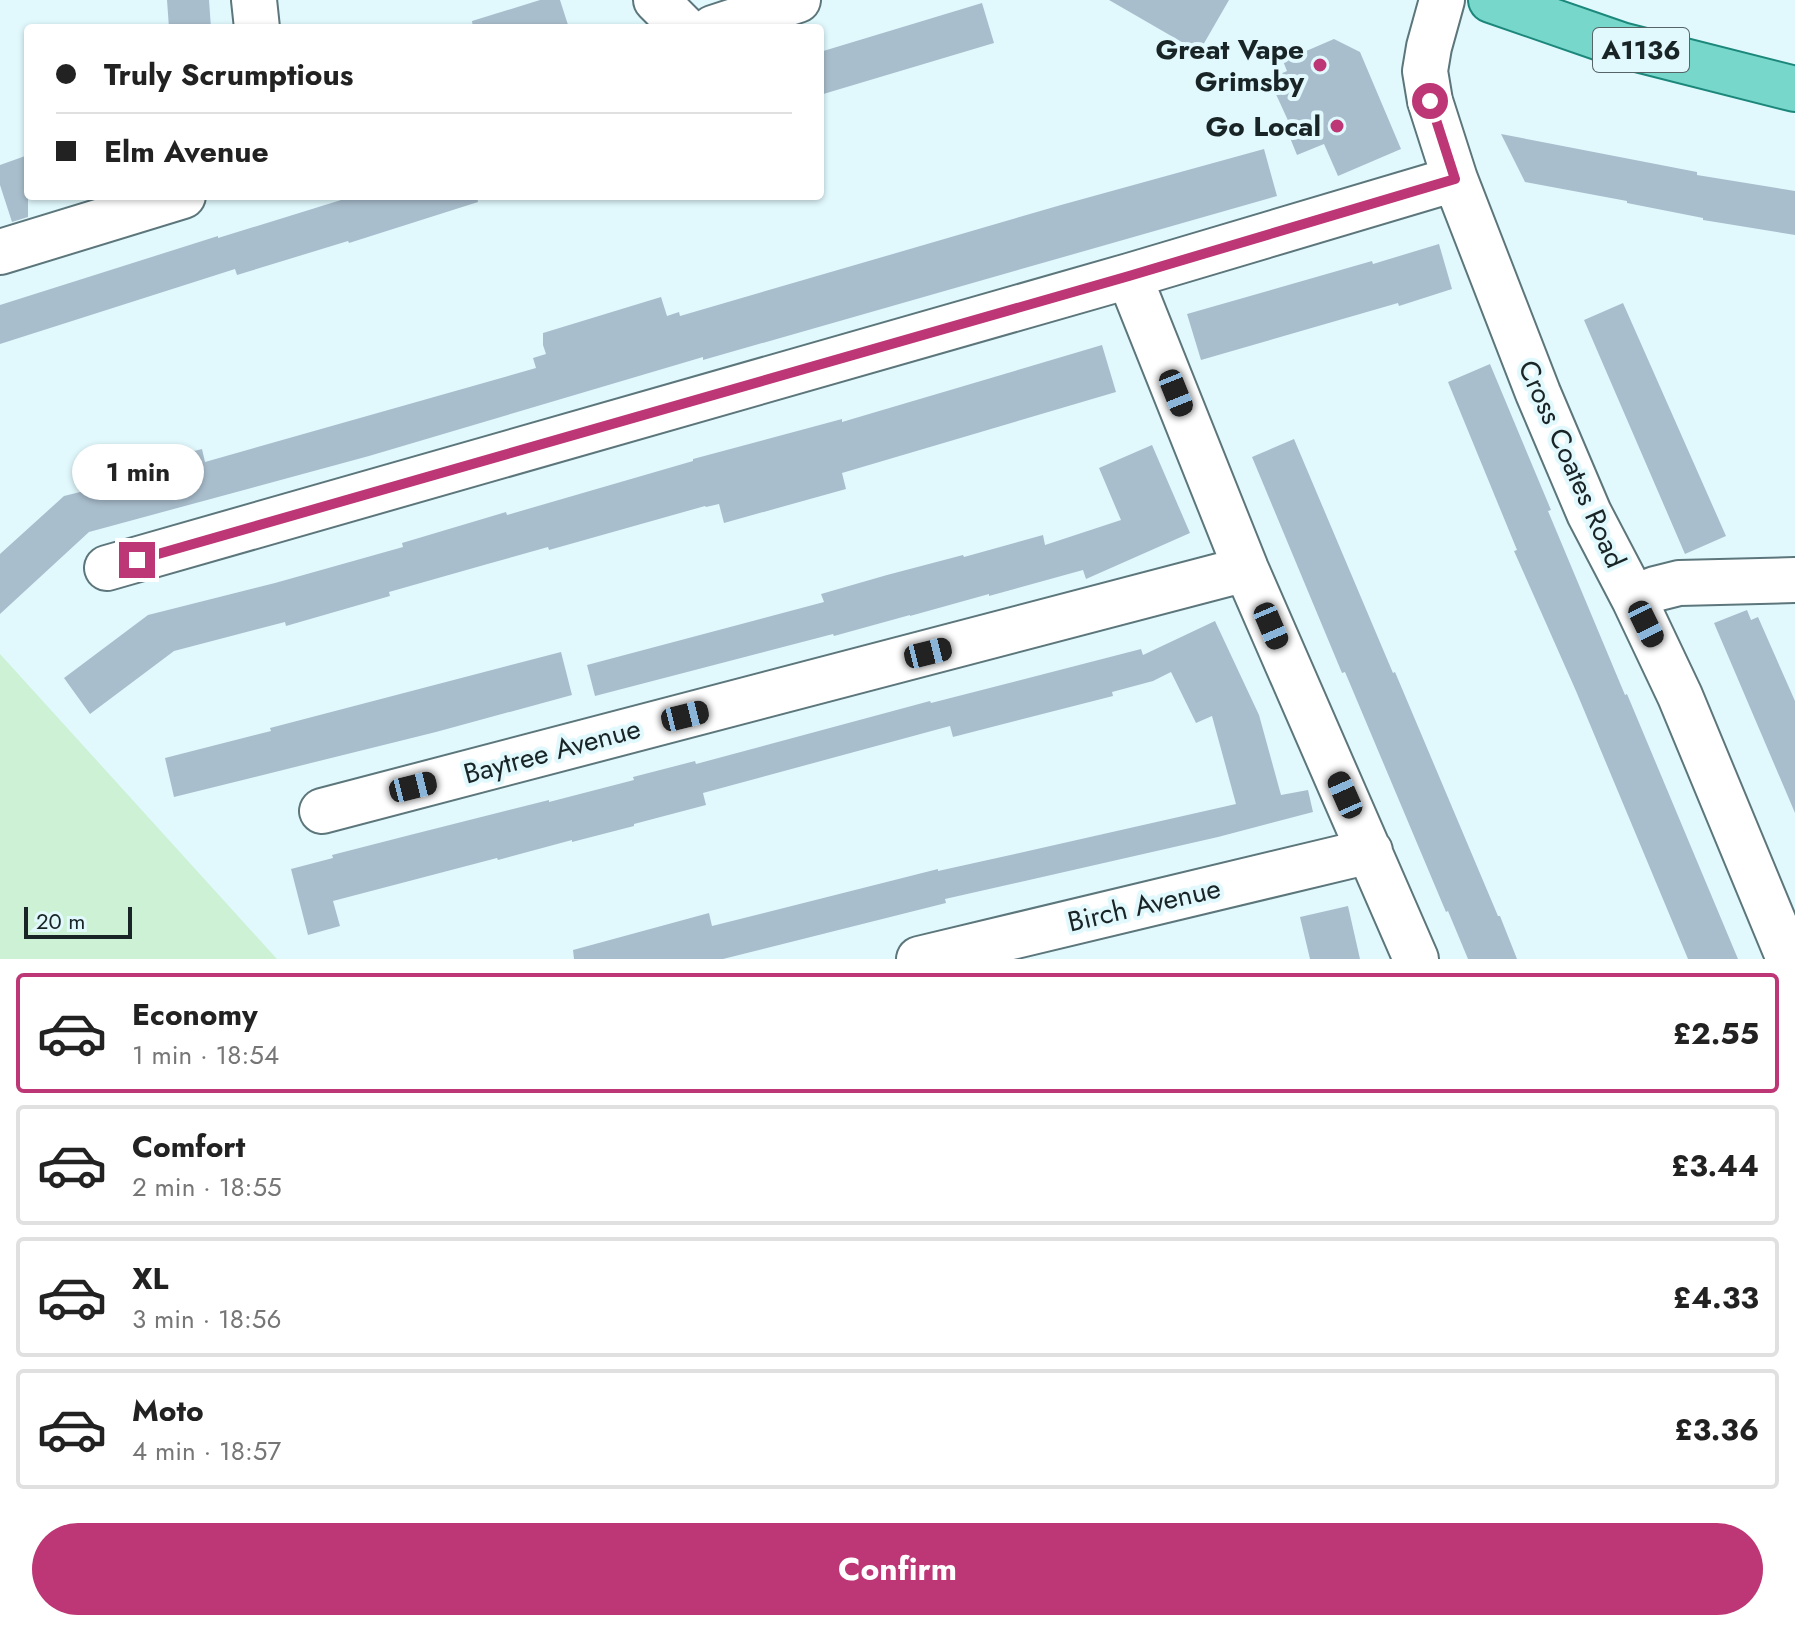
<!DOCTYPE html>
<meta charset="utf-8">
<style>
body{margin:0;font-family:Jost,sans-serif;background:#f2f2f2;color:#222;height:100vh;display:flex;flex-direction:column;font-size:30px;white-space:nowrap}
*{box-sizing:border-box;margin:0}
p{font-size:26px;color:#767676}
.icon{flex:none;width:44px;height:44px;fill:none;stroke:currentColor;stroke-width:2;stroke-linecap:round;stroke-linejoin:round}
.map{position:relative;height:959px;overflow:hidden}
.panel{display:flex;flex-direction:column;background:#fff;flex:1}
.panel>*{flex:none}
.top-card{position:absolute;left:24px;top:24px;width:800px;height:176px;border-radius:8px;box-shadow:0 2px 6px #0004;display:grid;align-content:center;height:176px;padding:0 32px;background:#fff}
.scale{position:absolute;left:24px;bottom:20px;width:108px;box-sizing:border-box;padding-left:8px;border:4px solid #192426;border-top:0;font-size:22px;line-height:28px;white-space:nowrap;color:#192426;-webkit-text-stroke:6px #e1f9fd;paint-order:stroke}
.end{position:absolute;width:36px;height:36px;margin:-18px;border:10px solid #bd3675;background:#fff;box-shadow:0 0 0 4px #fff}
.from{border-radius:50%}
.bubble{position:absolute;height:56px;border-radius:28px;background:#fff;box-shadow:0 2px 6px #0004;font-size:26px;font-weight:700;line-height:56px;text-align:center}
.car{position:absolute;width:24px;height:48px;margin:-24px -12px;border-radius:10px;box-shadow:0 0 6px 2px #0007;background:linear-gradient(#222 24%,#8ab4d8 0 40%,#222 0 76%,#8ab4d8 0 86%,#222 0)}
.top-card b{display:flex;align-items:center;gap:28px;height:76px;font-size:30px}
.top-card b+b{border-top:2px solid #e0e0e0}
.top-card i{width:20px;height:20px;background:#222}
ul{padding:14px 0 0;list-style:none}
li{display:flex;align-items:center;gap:24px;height:120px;margin:0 16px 12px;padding:0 16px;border:4px solid #e0e0e0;border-radius:8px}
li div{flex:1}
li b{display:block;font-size:30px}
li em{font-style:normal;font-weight:700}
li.active{border-color:#bd3675}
li>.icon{width:72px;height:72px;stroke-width:1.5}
.primary-button{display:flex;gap:16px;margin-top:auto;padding:16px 32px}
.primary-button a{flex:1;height:92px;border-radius:48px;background:#bd3675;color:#fff;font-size:32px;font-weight:700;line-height:92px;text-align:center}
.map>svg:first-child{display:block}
</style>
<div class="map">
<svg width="1795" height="959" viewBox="0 0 1795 959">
<rect width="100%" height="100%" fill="#e1f9fd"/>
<!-- green -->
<path fill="#ccf1d5" d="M0,654l277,305h-277z"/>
<!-- building -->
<path fill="#a9becd" d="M167,0h42l2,28h-42z
M540,0h20l9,28h-96l-1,-7z
M1109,0h120l-30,52z
M982,3l12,40 -174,52v-43z
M1334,39l26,13 41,97 -63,27 -14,-32 -27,11 -11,-27 5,-1 -22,-48 18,-8 -4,-10z
M1501,134l196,38v3l98,16v44l-92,-15v-2l-76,-15v-2l-102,-19z
M1264,149l13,47 -574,164v-3l-334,99 -280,76 -89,82v-60l64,-58 28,-7 -3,-12 113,-28 3,13 331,-94 -3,-10 13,-4 -3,-9v-12l118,-36 6,19 12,-4 1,4 381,-111z
M28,155v62l-16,5 -12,-37v-20z
M354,196h123l1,6 -129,41 -1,-2 -111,34 -2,-6 -235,75v-39l218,-69v2z
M1439,244l13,45 -53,17 -1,-3 -197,57 -14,-46 185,-53 1,3z
M1623,303l103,233 -41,18 -101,-234z
M1102,345l14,47 -274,81 4,16 -122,34 -5,-19 -13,3 -1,-1 -156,44 -1,-3 -64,18 -95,27 1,4 -104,30 -1,-4 -111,29 -84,63 -26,-36 84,-63 127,-32 128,-36 -1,-4 104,-31 1,3 186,-54v-2l149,-40v3z
M1490,364l61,146 -3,1 77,184 2,-1 111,265h-50l-112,-268 -62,-140 3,-1 -69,-168z
M1294,439l99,234 2,-1 103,244h2l17,43h-49l-20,-48 -2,1 -101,-240 -3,1 -90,-216z
M1152,445l38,88 -104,46 -3,-9 -94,26v-2l-79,22v-1l-76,21 -1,-2 -238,62 -8,-31 237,-63 -3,-8 66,-19 76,-20 1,2 79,-22 2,10 76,-25 -22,-52z
M1747,610l4,10 7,-3 37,84v112l-81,-190z
M1215,621l44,94 22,80 27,-5 5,22 -95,25 -273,62 1,4 -223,56h-149l-1,-9 136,-37 3,13 226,-57v2l77,-17 221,-50 -24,-88 -16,7 -25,-51 -18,9 -41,11 1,4 -160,41 -3,-11 -247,67 3,12 -72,19v2l-62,16v-2l-74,20 -1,-2 -164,43 7,25 -32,9 -17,-66 42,-11 -1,-3 78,-20 139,-35v2l85,-22 -1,-3 62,-16 1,3 234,-63 1,2 210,-54 2,6z
M561,652l11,43 -136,37 -262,65 -9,-39 106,-27 -1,-3z
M1348,906l12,53h-50l-10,-42z"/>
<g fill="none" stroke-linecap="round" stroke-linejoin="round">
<!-- minor casing -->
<g stroke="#5c767b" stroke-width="48">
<path id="minor" d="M254,0l3,28
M656,0l28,28
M1442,0l-13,47 -4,24 5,30 25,78 83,214 51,120 45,86 46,97 109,263
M713,28l85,-28
M0,252l183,-56
M1129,276l117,293 170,390
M107,568l1022,-292 326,-97
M1634,599l21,-10 24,-6 116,-3
M322,811l924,-242
M919,959l451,-108"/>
</g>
<!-- major casing -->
<g stroke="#1c877b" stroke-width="48">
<path id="major" d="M1491,0l130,45 174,44"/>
</g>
<!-- minor -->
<use href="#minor" stroke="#fff" stroke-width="44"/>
<!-- major -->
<use href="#major" stroke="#77d7cb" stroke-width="44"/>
</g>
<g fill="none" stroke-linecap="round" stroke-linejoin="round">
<!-- route -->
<path stroke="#bd3675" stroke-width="10" d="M137,560l992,-284 326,-97 -25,-78"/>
</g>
<!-- markers -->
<g fill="#bd3675" stroke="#e1f9fd" stroke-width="3">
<circle cx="1320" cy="65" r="8"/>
<circle cx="1337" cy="126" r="8"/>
</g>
<g text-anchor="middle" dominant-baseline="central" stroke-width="8" stroke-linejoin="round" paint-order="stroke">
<!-- shield labels -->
<rect fill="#e1f9fd" stroke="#556466" stroke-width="2" x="1593" y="28" width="96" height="44" rx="6"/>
<g font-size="26" font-weight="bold" fill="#192426">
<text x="1641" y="50">A1136</text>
</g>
<!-- poi labels -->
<g font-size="28" font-weight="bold" fill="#192426" stroke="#e1f9fd" text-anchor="end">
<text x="1304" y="49">Great Vape<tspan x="1304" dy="32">Grimsby</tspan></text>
<text x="1321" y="126">Go Local</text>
</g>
<!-- street labels -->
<g font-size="28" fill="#192426" stroke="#e1f9fd">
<text transform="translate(1572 464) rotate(66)">Cross Coates Road</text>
<text transform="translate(552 751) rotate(-15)">Baytree Avenue</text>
<text transform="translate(1144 905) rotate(-13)">Birch Avenue</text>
</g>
</g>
</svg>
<div class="scale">20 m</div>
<i class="end from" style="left:1430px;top:101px"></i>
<i class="end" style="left:137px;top:560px"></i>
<div class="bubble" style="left:72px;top:444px;width:132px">1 min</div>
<i class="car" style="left:1176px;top:393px;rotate:158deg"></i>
<i class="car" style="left:1646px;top:624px;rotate:154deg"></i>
<i class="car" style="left:1271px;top:626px;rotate:157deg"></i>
<i class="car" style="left:928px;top:653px;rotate:76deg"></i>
<i class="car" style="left:685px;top:716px;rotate:76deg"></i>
<i class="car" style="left:413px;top:787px;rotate:76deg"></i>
<i class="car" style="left:1345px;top:795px;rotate:336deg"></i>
<div class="top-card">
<b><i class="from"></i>Truly Scrumptious</b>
<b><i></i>Elm Avenue</b>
</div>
</div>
<section class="panel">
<ul>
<li class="active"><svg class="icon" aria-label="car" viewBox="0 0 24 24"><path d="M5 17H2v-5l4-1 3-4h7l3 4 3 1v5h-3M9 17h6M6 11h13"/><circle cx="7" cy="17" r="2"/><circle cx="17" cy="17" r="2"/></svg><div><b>Economy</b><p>1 min · 18:54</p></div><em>£2.55</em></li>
<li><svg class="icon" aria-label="car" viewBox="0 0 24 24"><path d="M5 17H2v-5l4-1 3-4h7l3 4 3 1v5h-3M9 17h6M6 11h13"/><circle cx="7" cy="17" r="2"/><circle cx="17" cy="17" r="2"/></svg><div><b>Comfort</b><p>2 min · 18:55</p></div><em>£3.44</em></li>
<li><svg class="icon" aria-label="car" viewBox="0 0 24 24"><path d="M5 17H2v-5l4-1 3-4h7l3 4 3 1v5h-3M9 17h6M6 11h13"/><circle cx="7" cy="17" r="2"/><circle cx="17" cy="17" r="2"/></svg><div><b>XL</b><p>3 min · 18:56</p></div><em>£4.33</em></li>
<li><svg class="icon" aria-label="car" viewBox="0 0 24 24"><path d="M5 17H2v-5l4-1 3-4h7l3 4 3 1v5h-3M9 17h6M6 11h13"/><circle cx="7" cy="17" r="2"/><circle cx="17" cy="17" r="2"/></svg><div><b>Moto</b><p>4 min · 18:57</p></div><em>£3.36</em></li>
</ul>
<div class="primary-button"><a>Confirm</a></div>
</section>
